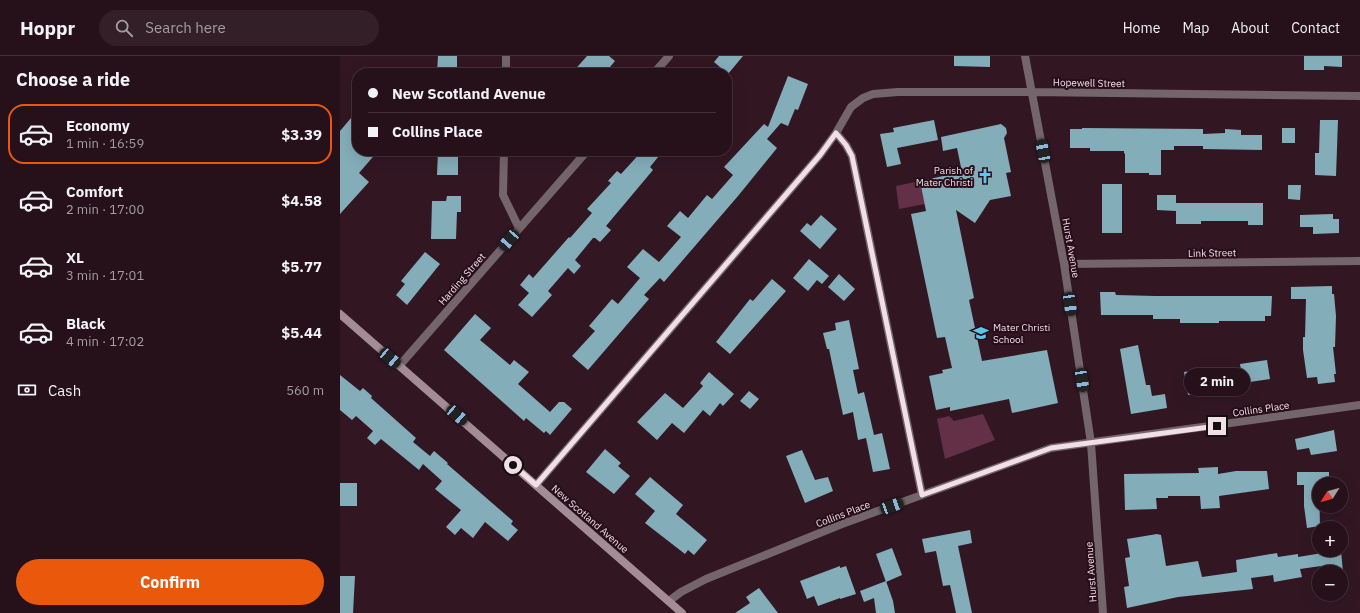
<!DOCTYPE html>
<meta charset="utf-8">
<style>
body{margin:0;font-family:"IBM Plex Sans",sans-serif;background:#321f27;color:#f1f3f6;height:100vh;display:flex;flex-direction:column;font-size:15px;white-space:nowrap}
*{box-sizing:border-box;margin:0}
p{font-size:13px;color:#a49da2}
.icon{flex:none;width:22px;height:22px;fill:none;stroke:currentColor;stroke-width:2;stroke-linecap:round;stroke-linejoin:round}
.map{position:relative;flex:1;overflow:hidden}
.details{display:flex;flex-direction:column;background:#26111a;width:340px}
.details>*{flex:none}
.top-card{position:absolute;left:12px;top:12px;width:380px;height:88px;border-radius:16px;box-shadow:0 4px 16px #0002,0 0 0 1px #423139;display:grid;align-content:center;height:88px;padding:0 16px;background:#26111a}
.needle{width:26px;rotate:233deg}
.tools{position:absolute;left:972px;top:421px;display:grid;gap:8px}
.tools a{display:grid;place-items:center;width:36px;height:36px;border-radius:50%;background:#26111a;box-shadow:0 4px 16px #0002,0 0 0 1px #423139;font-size:20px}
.end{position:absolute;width:18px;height:18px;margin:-9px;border:5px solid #f2dee5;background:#111;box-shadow:0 0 0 2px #111}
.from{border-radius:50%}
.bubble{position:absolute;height:28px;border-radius:14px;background:#26111a;box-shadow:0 4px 16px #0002,0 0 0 1px #423139;font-size:13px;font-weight:800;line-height:28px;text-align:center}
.car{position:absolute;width:12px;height:24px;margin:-12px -6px;border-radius:5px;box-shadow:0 0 3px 1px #0007;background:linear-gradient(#222 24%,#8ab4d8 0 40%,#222 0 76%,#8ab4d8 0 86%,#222 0)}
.top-card b{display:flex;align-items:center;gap:14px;height:38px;font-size:15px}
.top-card b+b{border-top:1px solid #423139}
.top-card i{width:10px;height:10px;background:#f1f3f6}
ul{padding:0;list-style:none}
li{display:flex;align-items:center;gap:12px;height:60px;margin:0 8px 6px;padding:0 8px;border:2px solid transparent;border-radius:16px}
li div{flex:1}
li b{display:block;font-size:15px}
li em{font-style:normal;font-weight:800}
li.selected{border-color:#ea580c}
li>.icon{width:36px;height:36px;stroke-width:1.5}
h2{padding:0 16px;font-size:18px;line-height:48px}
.pay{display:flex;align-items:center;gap:10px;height:44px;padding:0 16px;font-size:15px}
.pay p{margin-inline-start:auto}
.primary-button{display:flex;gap:8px;margin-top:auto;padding:8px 16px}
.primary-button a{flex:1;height:46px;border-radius:24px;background:#ea580c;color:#fff;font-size:16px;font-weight:800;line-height:46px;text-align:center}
header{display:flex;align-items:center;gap:24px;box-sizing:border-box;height:56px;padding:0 20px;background:#26111a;border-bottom:1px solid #423139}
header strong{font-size:19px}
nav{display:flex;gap:22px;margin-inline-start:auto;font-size:14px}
.search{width:280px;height:36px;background:#321f27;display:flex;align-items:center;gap:10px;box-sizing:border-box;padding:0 14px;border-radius:22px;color:#a49da2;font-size:15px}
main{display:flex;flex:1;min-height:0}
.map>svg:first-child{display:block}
</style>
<header>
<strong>Hoppr</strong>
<div class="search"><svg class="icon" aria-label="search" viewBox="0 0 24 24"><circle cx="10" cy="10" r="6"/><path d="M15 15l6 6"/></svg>Search here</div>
<nav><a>Home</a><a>Map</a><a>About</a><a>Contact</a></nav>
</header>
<main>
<section class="details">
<h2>Choose a ride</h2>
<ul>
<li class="selected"><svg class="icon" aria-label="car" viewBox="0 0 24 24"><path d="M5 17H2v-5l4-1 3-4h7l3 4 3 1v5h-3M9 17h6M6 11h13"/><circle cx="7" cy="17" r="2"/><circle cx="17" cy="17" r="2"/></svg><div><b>Economy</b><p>1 min · 16:59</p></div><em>$3.39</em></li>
<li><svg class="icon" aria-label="car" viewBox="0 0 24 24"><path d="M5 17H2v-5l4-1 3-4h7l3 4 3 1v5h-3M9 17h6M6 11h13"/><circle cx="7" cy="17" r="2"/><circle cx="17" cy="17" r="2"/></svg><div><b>Comfort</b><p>2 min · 17:00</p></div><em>$4.58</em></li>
<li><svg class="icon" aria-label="car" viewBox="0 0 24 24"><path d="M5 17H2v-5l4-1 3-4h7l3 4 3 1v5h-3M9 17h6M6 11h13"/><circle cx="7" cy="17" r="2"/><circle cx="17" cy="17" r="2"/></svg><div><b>XL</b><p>3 min · 17:01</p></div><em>$5.77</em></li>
<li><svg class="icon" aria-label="car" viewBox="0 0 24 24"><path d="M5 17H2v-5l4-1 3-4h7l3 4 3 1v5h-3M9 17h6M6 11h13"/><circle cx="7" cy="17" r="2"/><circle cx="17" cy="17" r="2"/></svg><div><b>Black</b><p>4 min · 17:02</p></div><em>$5.44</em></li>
</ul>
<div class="pay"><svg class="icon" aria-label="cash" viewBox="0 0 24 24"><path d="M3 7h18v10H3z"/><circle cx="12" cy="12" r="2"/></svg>Cash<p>560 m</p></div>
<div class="primary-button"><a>Confirm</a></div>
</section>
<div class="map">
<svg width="1020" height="557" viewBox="0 0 1020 557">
<rect width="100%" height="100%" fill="#321723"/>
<!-- green -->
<path fill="#633047" d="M580,125l5,23 -26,5 -3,-23z
M643,358l12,26 -50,19 -8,-40 12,-3 5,5z"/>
<!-- building -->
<path fill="#84adba" d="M98,0h19v17h-20z
M247,0h22l6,5 -10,12h-33z
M379,0h24l-15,18 -14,-12z
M614,0h36v11l-36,-1z
M964,0h38v11l-18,-1v4h-20z
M448,20l20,8 -10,26 -3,-1 -7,17 -7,-3 -14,16 10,9 -39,48 -74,86 -4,-4 -16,17 5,4 -61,71 -16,-14 23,-25 -6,-5 23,-27 6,5 22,-26 -13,-11 16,-18 16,13 22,-25 -14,-11 13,-15 8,7 19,-23 5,4 21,-24 -9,-8 40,-43 4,3z
M11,62l6,5v28h21l-19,22 10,9 -29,32v-83z
M594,64l4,20 -41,8 4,16 -14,3 -7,-33 14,-2 -1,-4z
M980,64h18l-2,56 -21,-1v-22h4z
M661,68l5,4 1,5 -3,5 7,34 -5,1 5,23 -21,4 -15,23 -19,-13 18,88 -5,2 13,61 65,-11 11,53 -46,10 -3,-14 -59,12v-4l-14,3 -7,-34 14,-3 -1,-3 10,-2 -7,-31 -8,1 -26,-124 15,-3 -6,-30 42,-9 -5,-24 -14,3 -2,-14z
M742,72l121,1v5l22,-1v-4l16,1v5h21v15l-59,-1v-3h-29v4h-13v25h-12v-2h-24v-19l-1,-1v-2h-34v-3h-20v-19h12z
M942,72h13v15h-13z
M98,95h20v24h-21z
M302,95h21l-13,16 3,3 -47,56 5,4 -11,12 -5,-4h-2l-18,22 6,6 -7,8 -6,-6 -20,23 4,4 -20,22 -14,-12 11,-12 -9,-8 9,-11 4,4 36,-41 1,1 22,-25 -5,-4 24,-26 -3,-2 9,-10 4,3z
M762,128h20v49h-20z
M948,129h13l-1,15 -12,-1z
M817,139h19v8h87v22h-15v-4h-47v3h-25v-13l-19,-1z
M107,140h14v16h-4l-1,27h-25l1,-38h14z
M993,158v5h6v14l-26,1v-7h-13v-12z
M481,159l16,14 -17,20 -20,-18 7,-8 4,3z
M85,196l15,12 -33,41 -11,-10 9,-11 -4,-3z
M469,203l20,17 -7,8 -5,-4 -9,11 -15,-13z
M499,218l16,15 -11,12 -16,-14z
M432,223l14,12 -56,63 -14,-12 34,-43 3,2z
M992,230v8h2l2,22 -1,31h-2l3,27h-2l1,8 -17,2 -1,-7 -10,1 -4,-28v-13h2l1,-38h-15v-12z
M760,236h15l1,3 39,1h117l-1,20h-6v5h-46v2h-39v-4h-27v-4h-52z
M135,258l16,14 -11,12 30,25 4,-5 15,12 -11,12 32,28 9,-10h5l8,7 -22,26 -4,-4 -2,2 -18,-15 -2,3 -80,-71z
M509,264l10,49 -6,1 5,24 6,-2 10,43 8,-2 8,36 -17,3 -7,-34 -8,2 -5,-28 -10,3 -14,-66h-2l-4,-16 13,-3 -1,-7z
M798,289l8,40h4l2,11 13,-2 2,14 -36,6 -11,-65z
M927,304l3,19 -27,4 -3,-19z
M872,311l4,24 -28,4 -4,-23z
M369,316l25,22 -11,12 -3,-3 -10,13 -7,-6 -19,23 -12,-10 -15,17 -20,-18 28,-29 18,15 20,-22 -3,-3z
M0,319l20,16 3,-3 9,8 -1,2 45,40 -3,4 17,14 4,-5 14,12 -1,1 66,57 -2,3 7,6 -10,11 -23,-19 -12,16 -12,-10 -6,7 -9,-8 15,-17 -26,-21 7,-8 -19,-17 -4,6 -38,-31 -6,6 -8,-7 6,-7 -17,-15 -4,4 -12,-10z
M409,335l10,8 -9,10 -10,-8z
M994,374l3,21 -26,4 -2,-7 -12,2 -2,-11z
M265,393l16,14 -3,3 12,10 -16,18 -28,-22z
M462,394l13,30 13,-3 5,14 -28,12 -19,-47z
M878,411v7l18,-3h31l2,18 -50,7 1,12 -19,1 -1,-13h-32v2h-12l1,11 -32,1 -1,-36 75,-1 -1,-5z
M957,416h32v12h-10l1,42 -13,2 -3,-22v-21h-7z
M310,421l33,28 -7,9 31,26 -13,15 -6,-5 -3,4 -40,-31 10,-12 -20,-17z
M0,427h17v23h-17z
M630,474l2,13 -14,3 14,67h-16l-6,-28 -7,1 -7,-35 -11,2 -3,-14z
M817,478l4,1 5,31 32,-5 4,16 35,-5 -1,-12 41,-7 1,4 20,-3v3l43,-7 2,22h-21l-1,-6 -21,3 2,8 -28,5 -1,-7 -22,3 2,11 -75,8 -51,11 -3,-21 5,-1 -4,-28 5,-1 -3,-18z
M552,492l10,27 -16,7 -10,-28z
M500,510v2l6,-2 10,28 -16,5v-1l-22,8 -4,-10 -7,3 -7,-18z
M0,520h15l-2,37h-13z
M546,525l7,20 2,12h-19l-2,-15 -10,4 -4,-11z
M419,532l19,25h-43l15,-10 -4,-6z"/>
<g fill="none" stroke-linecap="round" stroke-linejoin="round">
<!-- street -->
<path stroke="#74656b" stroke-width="8" d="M685,0l39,208 27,179 12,170
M166,17v-17
M314,17l15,-17
M496,77l10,12 6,11 70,339
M164,95l-1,44 16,33
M724,208l296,-3
M60,309l187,-214
M196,429l284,-330 16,-22 15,-26 12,-9 10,-4 25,-2h134l328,4
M329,545l12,-9 25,-13 136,-55 209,-76 309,-43"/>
<!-- secondary -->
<path stroke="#a48c95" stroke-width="8" d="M0,258l342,299"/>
</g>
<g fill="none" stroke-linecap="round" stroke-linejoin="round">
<!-- route -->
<path stroke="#f2dee5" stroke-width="5" d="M173,409l23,20 284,-330 16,-22 10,12 6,11 70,339 129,-47 166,-22"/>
</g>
<!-- icons -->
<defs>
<g id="church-bare" transform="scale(1.2)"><path d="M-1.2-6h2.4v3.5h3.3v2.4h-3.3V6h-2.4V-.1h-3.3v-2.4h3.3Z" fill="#5ac8e6" stroke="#280e1a" stroke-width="2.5" paint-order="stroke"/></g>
<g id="school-bare" transform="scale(1.2)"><path d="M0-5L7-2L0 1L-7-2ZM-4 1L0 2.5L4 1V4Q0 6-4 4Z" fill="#5ac8e6" stroke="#280e1a" stroke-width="2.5" paint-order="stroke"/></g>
</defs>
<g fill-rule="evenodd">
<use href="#church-bare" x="645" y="120"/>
<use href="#school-bare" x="641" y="277"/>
</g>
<g text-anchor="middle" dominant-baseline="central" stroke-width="4" stroke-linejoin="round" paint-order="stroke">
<!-- street labels -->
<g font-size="10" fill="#f2dee5" stroke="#280e1a">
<text transform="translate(749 27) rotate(1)">Hopewell Street</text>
<text transform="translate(731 192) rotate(80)">Hurst Avenue</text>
<text transform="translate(872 197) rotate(-1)">Link Street</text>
<text transform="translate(122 223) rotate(-49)">Harding Street</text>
<text transform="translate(921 353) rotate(-8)">Collins Place</text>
<text transform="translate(503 458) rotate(-21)">Collins Place</text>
<text transform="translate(250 463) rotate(41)">New Scotland Avenue</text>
<text transform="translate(751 516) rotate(-94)">Hurst Avenue</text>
</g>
<!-- poi labels -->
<g font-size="10" fill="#f2dee5" stroke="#280e1a" text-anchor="end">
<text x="633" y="114">Parish of<tspan x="633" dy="12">Mater Christi</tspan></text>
<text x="653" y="271" text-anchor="start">Mater Christi<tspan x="653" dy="12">School</tspan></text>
</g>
</g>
</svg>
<div class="tools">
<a><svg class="needle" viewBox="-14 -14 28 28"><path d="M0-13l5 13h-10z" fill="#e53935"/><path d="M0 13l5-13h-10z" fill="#a49da2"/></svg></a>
<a>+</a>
<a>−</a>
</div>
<i class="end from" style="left:173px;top:409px"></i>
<i class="end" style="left:877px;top:370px"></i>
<div class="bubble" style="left:844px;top:312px;width:66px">2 min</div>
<i class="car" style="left:703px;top:95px;rotate:349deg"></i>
<i class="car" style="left:169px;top:184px;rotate:221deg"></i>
<i class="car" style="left:730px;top:248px;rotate:172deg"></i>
<i class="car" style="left:50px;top:302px;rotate:130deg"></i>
<i class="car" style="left:742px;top:324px;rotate:171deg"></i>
<i class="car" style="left:117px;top:359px;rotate:131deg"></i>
<i class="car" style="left:552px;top:450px;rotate:70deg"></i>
<div class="top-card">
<b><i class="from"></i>New Scotland Avenue</b>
<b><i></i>Collins Place</b>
</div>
</div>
</main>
